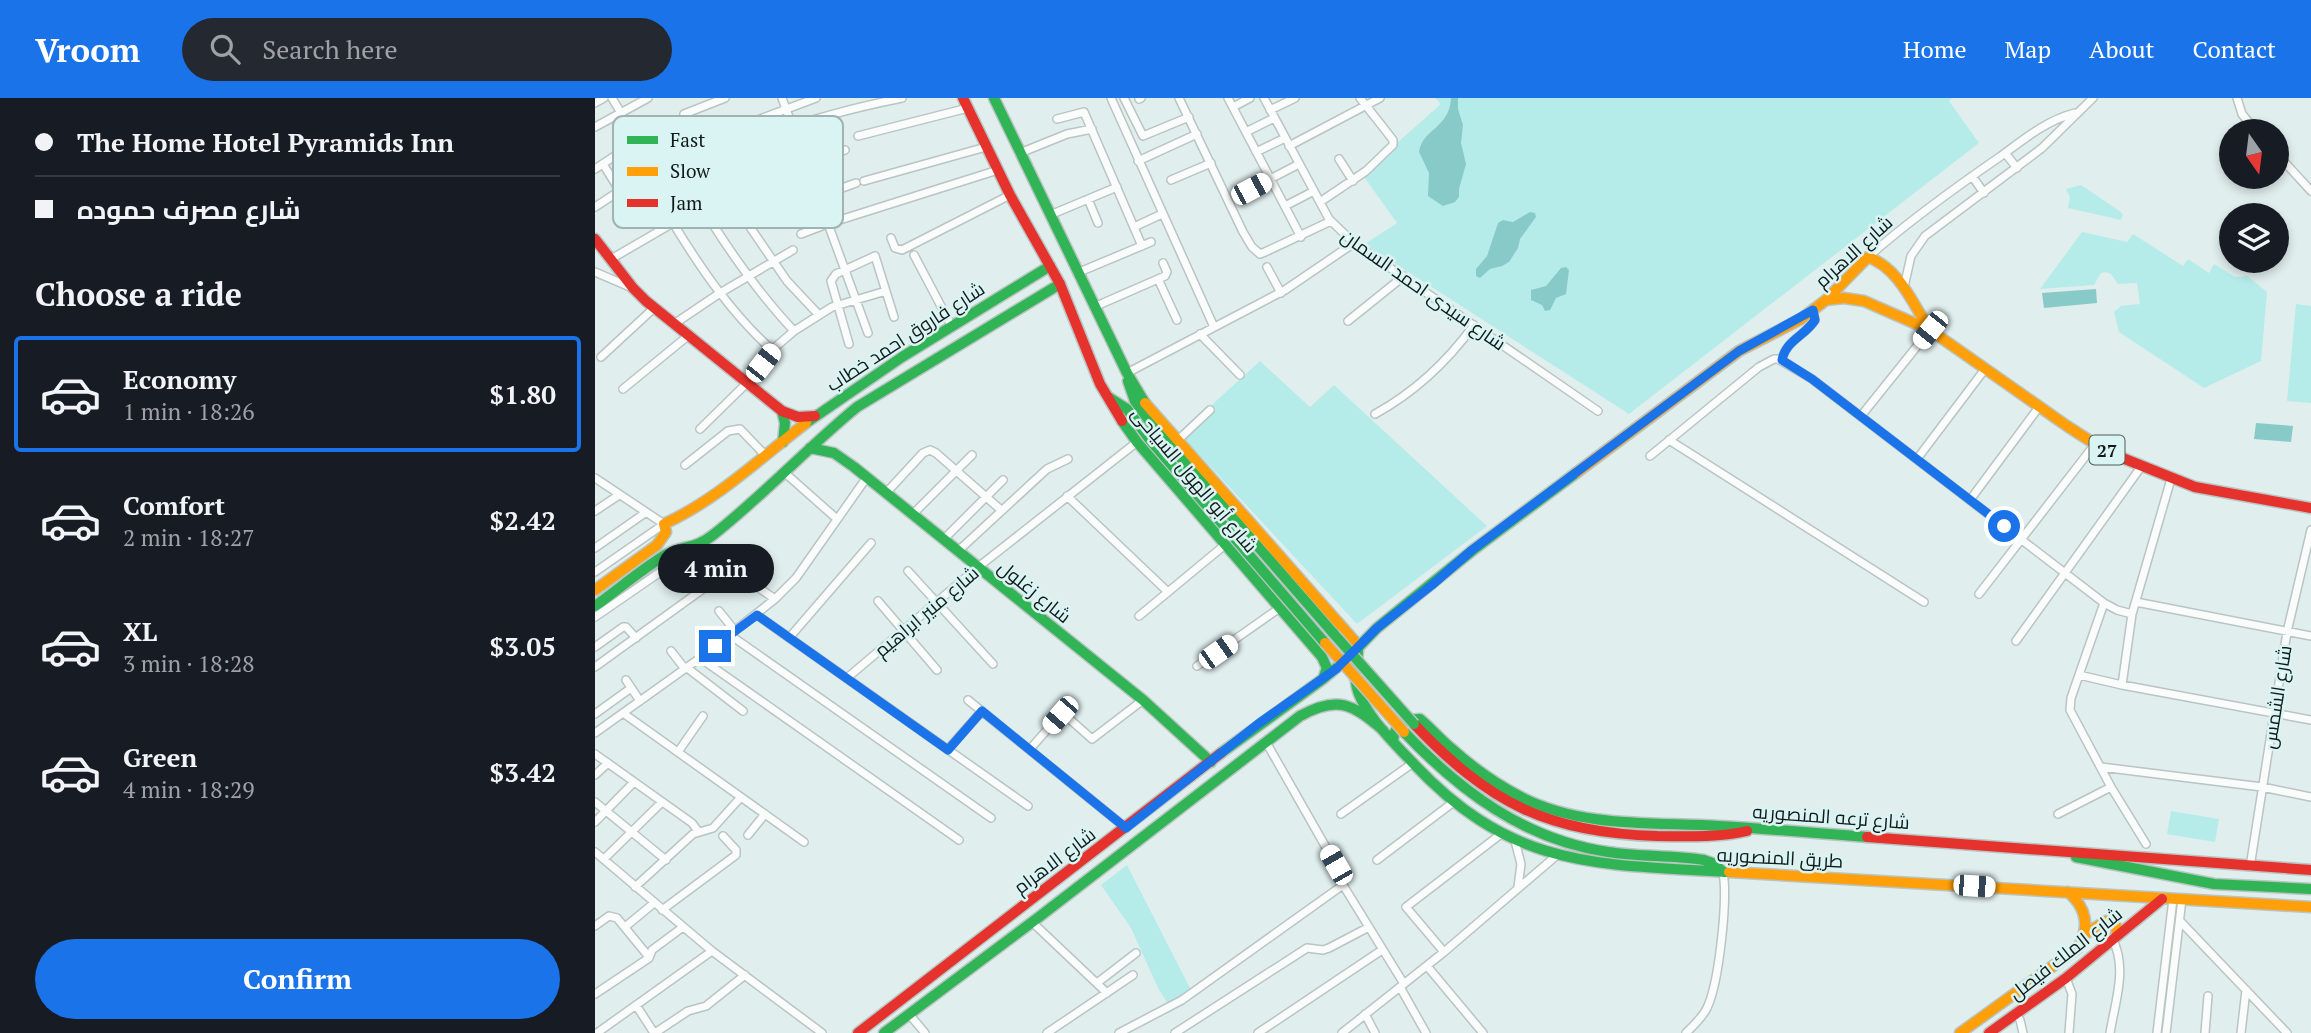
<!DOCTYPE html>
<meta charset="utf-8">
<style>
body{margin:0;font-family:"PT Serif",Cairo,serif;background:#242831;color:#f1f3f6;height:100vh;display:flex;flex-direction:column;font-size:26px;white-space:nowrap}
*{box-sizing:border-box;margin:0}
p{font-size:23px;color:#9ea1a6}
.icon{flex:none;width:38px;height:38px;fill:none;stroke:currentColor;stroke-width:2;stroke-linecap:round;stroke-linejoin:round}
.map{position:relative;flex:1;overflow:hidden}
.panel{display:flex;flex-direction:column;background:#171b24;width:595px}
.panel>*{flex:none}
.hud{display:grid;align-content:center;height:154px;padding:0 35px;background:#171b24}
.needle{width:46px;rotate:166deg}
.controls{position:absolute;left:1624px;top:21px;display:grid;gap:14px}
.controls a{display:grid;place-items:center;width:70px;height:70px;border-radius:50%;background:#171b24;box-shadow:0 4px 10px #0003;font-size:35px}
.end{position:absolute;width:32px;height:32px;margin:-16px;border:9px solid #1a73e8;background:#fff;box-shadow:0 0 0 4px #fff}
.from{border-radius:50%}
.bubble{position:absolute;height:49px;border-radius:24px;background:#171b24;box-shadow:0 4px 10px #0003;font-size:23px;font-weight:600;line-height:49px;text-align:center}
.car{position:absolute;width:21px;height:42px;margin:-21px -10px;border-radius:9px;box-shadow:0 0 5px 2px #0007;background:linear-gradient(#fff 24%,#345 0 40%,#fff 0 76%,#345 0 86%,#fff 0)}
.hud b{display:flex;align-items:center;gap:24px;height:66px;font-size:26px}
.hud b+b{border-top:2px solid #363941}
.hud i{width:18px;height:18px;background:#f1f3f6}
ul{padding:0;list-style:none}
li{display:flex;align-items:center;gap:21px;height:116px;margin:0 14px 10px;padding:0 21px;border:4px solid transparent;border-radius:7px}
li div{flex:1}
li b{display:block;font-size:26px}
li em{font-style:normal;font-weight:600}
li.selected{border-color:#1a73e8}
li>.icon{width:63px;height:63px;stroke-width:1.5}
h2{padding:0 35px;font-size:32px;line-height:84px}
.action{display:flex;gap:14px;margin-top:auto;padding:14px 35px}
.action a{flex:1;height:80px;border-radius:42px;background:#1a73e8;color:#fff;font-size:28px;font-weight:600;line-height:80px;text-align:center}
header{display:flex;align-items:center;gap:42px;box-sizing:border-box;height:98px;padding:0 35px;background:#1a73e8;color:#fff}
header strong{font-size:33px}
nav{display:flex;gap:38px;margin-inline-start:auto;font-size:24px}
.search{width:490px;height:63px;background:#242831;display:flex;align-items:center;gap:18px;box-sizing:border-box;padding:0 24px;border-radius:38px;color:#9ea1a6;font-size:26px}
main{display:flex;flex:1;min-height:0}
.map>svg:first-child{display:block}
</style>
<header>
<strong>Vroom</strong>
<div class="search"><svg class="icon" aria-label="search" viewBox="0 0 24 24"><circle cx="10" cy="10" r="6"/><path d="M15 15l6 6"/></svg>Search here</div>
<nav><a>Home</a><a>Map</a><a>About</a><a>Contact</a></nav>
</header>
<main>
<section class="panel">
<div class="hud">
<b><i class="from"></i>The Home Hotel Pyramids Inn</b>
<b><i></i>شارع مصرف حموده</b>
</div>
<h2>Choose a ride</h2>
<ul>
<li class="selected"><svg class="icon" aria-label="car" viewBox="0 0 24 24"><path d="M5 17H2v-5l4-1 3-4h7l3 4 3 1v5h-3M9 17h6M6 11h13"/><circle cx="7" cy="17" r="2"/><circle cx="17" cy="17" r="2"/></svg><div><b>Economy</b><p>1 min · 18:26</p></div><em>$1.80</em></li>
<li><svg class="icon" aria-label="car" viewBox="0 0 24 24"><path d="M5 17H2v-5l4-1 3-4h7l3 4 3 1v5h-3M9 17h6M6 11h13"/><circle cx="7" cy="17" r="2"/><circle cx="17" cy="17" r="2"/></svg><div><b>Comfort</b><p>2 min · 18:27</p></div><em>$2.42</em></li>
<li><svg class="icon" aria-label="car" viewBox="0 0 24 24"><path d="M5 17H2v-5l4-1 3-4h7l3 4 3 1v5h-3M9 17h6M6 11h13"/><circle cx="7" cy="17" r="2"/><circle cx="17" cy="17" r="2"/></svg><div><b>XL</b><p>3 min · 18:28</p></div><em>$3.05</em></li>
<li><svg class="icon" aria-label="car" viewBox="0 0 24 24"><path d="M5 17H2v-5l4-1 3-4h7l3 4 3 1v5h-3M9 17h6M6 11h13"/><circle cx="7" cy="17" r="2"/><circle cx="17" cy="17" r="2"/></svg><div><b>Green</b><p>4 min · 18:29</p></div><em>$3.42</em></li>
</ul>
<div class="action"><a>Confirm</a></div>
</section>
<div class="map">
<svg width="1716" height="935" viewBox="0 0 1716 935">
<rect width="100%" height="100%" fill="#e0eeed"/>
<!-- green -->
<path fill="#b5ecea" d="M840,0h517l-3,3 30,42 -350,271 -264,-170 32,-21 -35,-49 79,-70z
M1486,87l40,27 2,3 -2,5 -53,-12 2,-11 -4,-8z
M1487,134l45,10 6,-8 50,32 5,-7 21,14 5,-9 21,13 12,-1 20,16 -6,69 -57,27 -85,-56 -5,-20 7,-6 19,-2 -3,-21 -19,1c-5,-7 -7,-14 -17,-11l-7,12 -54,4z
M1701,206l15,2v97l-24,-2z
M665,263l50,46 24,-22 153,141 -130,98 -177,-190z
M1576,713l48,8 -4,23 -48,-8z
M532,767l64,125 -23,14 -10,-16 -27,-60 -30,-43z"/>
<!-- water -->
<path fill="#88cac8" d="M856,0h7v11l5,16 -2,18 5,21 -7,25v8l-4,5 -12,4 -15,-10 1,-23 -10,-21c3,-23 31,-24 32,-54z
M935,114l5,1 1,4 -16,22 -2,9 -9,14 -7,4 -12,3 -10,9 -4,-2v-7l11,-13 11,-33 5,-3 10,2z
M971,169l3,3 -3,24 -10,4 -6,12 -5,1 -3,-6 -11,-5v-10l15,-4 15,-18z
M1501,191l1,14 -53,5 -2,-15z
M1661,325l37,3 -2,16 -37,-3z"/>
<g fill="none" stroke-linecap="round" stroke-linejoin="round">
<!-- street casing -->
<g stroke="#b9c4c3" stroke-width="10">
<path id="street" d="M17,0l9,15
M187,0l86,235
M516,0l103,229
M529,0l19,38 46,-19
M584,0l64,134 9,15 8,7 5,-2 66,-31
M633,0l73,139
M669,0l65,121 25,24 244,168
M1642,0l5,16 14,17
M544,1l2,-1
M0,5l9,-5
M638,9l17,-9
M675,12l25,-12
M89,16l41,-16
M462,21l27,-7 58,134
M0,29l53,-29
M651,34l28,-14
M263,38l110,-28
M694,48l91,-48
M661,54l29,-14
M425,55l47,-19 25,-5
M1410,55l12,15
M1682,56l34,37
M744,61l14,22
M543,63l59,-27
M8,66l33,53
M0,71l50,-33
M50,77l20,31
M1377,78l12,17
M576,82l40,-17
M269,83l122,-34
M656,91l48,-25
M63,97c22,-13 42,-29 64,-40 56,-27 119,-45 180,-57
M493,101l10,24
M725,104l46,-31 27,-26v-5l-33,-42
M690,108l29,-15
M0,109l93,-61 128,-48
M144,113l48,70 31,33
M172,117l89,-32
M455,117l67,-28
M78,125c28,46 59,91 99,127
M119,128c25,39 48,71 80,105
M539,129l28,-13
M206,136l26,-10 171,-54
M296,140l4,10 7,2 108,-55
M319,157l37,70
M1273,159c42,-37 88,-70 133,-101 23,-17 46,-36 74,-43
M16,161l62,-36 78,-39 94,-34
M672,169l14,26
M0,174l35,15
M482,175l74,-31
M563,181l19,41
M1309,189l7,-31 14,-20 117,-88 51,-50
M499,209l71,-31 2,-4 -4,-9
M753,223l56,-45
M79,226l46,-31 73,-43
M605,236l40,41
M254,246l-18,-63 5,-7 39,-18 19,61
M6,259l53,-49
M1187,262c4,-20 23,-24 33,-40l-2,-10
M532,275l158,-83 69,-47
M28,291l66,-54
M780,316c40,-22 72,-52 99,-89
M1266,318l69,-86
M105,331l48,-47 24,-32 22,-19 38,-24 54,-16
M1074,342l255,162
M582,343l33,-31
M1055,358l109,-89 15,-8h4l34,20 292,224 13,7 15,4
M1322,361l68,-90
M90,367l43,-34 12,-2 26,27
M190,375l52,46
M0,380l69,46 -69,48
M291,395l37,-40 7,-3 6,3 65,57
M472,398l101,96
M1375,402l69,-93
M0,413l24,-16
M317,417l60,-60
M348,442l60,-60
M0,450l50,-35
M362,454l90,-83 21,-10
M313,473l85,93
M1384,496l116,-150
M283,503l59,69
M1541,504l175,34
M1509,505l-33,95 -1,12 41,77 35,57
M124,513l16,20
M162,517l271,191
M544,518l87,-72
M0,519l103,-71 77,53
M135,537l261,183
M194,540l82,-95
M1421,543l125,-174
M0,549l28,-20h3l10,11
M76,553l14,18
M105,560l259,182
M602,568l84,-59
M0,569l137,-99
M91,569l57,44
M1484,577l43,10 189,35
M252,580l130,-110 160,-126
M31,582l14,21
M1527,587l10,-71 39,-135
M373,602l158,128
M28,615l181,129
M0,616l36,-26
M0,635l105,-75 75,-59 21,-21 71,-101
M671,644l70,123 7,20 61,99
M353,651l34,-38
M435,651l31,-35 4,1 27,24 51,-39
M83,654l25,-36
M0,656l97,69 6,8
M1506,669l161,20 49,10
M0,677l13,-12
M0,704l71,58
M746,716l72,-51
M1463,716l53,-27
M0,724l39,-40
M153,737l17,-21
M920,743l6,23 -3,23
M0,754l117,99 110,82
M9,761l58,-57
M782,762l78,-59
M1655,769l37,-235 24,-102
M40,789l58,-53 20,-6 28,-31
M67,812l74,-55v-5l-13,-14
M1585,823l107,112
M437,824l75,71
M0,828l14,-10 8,2 32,39
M30,829l29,-24
M849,854l-38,-45 95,-73
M832,868l56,67
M1471,880l6,16 -3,39
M502,885l39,-30
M805,889l26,46
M0,896l54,-36 3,-8 31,-23
M41,907l18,28
M314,916l16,19
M770,916l10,19
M1421,916l4,6 3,13
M2,935l115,-82
M60,935l33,-22 18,-5 39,-31
M452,935l86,-58
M524,935l63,-33 161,-115
M580,935l132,-85 16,2 6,-2 40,-21
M663,935l124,-83
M747,935l102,-81 112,-96
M1091,935c8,-8 16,-15 21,-25 12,-25 21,-109 16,-136
M1515,935c5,-31 18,-65 2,-95
M1562,935l16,-134
M1571,935l16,-134
M1610,935l3,-37
M1646,935l5,-43"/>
</g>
<!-- fast casing -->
<g stroke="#b9c4c3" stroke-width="13">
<path id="fast" d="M399,0l133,275 18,30
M533,283l7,20 18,25 181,208
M513,299l19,12 23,31 175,203
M187,313l3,12 -2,19
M527,323l15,21 185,215 5,11 -4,11
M211,325l96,-66 148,-91
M215,350l24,5 20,14 289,233 68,62
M0,508c23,-16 50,-40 74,-53 18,-8 26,-4 44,-18 51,-40 94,-87 144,-128l203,-123
M763,547c1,11 -4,24 -2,37 2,26 39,62 57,81 99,106 182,101 316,109
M809,634c56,59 121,108 204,120 32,5 64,3 96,8l11,4 8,8
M798,643c1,-16 12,-22 27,-22 11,9 20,20 31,29 21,19 45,36 70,49 60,31 132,25 198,29 49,3 99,7 148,11
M626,655l102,-74 25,-21 29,-30 96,-78 103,-77
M1481,759l138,27 97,5
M289,935l155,-116 261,-201c38,-21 52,-12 83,14"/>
</g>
<!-- slow casing -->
<g stroke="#b9c4c3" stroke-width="13">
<path id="slow" d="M1231,202l18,-2 20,3 66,29 137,96 28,18 30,15
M550,305l213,242
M981,375l163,-122 62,-32 25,-19 42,-43c32,12 44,46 62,73
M0,492l62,-45 9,-13 -2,-8c54,-25 95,-65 142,-101
M1134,774l582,35
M1490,836l21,-13 10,5 1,9
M1365,935l118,-85c12,-21 9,-40 -10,-56"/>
</g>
<!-- jam casing -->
<g stroke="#b9c4c3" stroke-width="13">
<path id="jam" d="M368,0l47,97 50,89 40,100 22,37
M0,141l38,49 13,13 136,110 16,6 17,-1
M1530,361l70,28 116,21
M819,626c75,79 134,109 243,112 30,0 60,2 90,-5
M1272,739l444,33
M263,935l363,-280
M1394,935l77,-55 96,-79"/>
</g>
<!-- street -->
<use href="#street" stroke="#fafcfc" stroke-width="7"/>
<!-- fast -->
<use href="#fast" stroke="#30b455" stroke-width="10"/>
<!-- slow -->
<use href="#slow" stroke="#ff9f0a" stroke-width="10"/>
<!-- jam -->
<use href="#jam" stroke="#e5322d" stroke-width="10"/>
<!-- fast-bridge casing -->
<g stroke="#b9c4c3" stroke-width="13" stroke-linecap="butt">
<path id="fast-bridge" d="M739,536l80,90"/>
</g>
<!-- slow-bridge casing -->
<g stroke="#b9c4c3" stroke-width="13" stroke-linecap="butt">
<path id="slow-bridge" d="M730,545l79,89"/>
</g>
<!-- fast-bridge -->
<use href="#fast-bridge" stroke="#30b455" stroke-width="10"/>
<!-- slow-bridge -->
<use href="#slow-bridge" stroke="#ff9f0a" stroke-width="10"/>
</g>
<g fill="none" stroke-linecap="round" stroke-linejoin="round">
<!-- route -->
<path stroke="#1a73e8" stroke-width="9" d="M120,548l42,-31 191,135 34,-39 144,117 132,-104 78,-55 41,-41 55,-43 40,-35 267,-199 74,-41 2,10c-10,16 -29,20 -33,40l30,19 192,147"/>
</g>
<g text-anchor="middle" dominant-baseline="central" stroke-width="5" stroke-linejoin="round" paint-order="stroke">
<!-- shield labels -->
<rect fill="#daf4f3" stroke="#4d5b5b" stroke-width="2" x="1494.5" y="337.5" width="35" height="29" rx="5"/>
<g font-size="18" font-weight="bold" fill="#111a1a">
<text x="1512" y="352">27</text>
</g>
<!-- street labels -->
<g font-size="19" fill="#111a1a" stroke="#daf4f3">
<text transform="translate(1258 153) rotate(-42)">شارع الاهرام</text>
<text transform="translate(829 191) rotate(35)">شارع سيدى احمد السمان</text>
<text transform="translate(310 238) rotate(-33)">شارع فاروق احمد خطاب</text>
<text transform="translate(600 381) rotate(50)">شارع أبو الهول السياحى</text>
<text transform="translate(440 493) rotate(39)">شارع زغلول</text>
<text transform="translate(331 513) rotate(-40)">شارع منير ابراهيم</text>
<text transform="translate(1681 599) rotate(-81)">شارع الشمس</text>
<text transform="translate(1236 718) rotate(4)">شارع ترعه المنصوريه</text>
<text transform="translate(1185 759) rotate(3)">طريق المنصوريه</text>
<text transform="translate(459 762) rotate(-37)">شارع الاهرام</text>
<text transform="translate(1470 855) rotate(-38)">شارع الملك فيصل</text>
</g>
</g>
<!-- legend -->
<rect x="18" y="18" width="230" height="112" rx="10" fill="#daf4f3" stroke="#9eb3b2" stroke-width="2"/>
<rect x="32" y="38" width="31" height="8" fill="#30b455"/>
<rect x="32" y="69" width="31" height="9" fill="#ff9f0a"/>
<rect x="32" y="101" width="31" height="8" fill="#e5322d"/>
<g font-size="19" fill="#111a1a">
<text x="75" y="49">Fast</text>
<text x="75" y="80">Slow</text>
<text x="75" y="112">Jam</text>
</g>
</svg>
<div class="controls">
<a><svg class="needle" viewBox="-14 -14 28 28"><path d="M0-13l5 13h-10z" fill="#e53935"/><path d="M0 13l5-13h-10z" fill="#9ea1a6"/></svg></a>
<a><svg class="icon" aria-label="layers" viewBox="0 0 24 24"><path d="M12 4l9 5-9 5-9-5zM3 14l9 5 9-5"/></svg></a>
</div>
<i class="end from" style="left:1409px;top:428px"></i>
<i class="end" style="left:120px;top:548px"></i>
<div class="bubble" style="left:63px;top:446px;width:116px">4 min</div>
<i class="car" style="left:656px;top:91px;rotate:62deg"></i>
<i class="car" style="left:1335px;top:232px;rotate:219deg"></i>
<i class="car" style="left:168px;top:265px;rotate:38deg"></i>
<i class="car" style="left:623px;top:554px;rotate:55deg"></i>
<i class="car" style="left:465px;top:617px;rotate:221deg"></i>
<i class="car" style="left:741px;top:767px;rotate:330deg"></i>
<i class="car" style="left:1379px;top:788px;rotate:94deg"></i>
</div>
</main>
